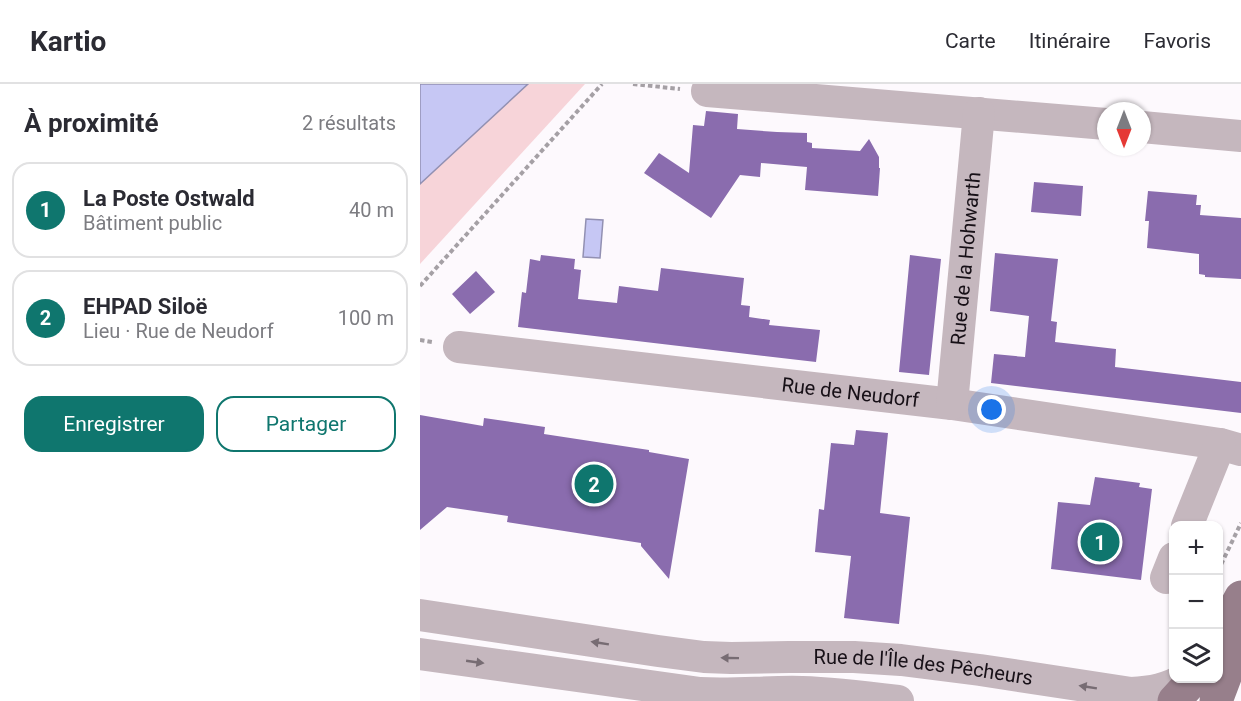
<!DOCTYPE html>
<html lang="fr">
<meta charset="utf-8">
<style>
body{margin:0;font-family:Roboto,sans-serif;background:#f2f2f3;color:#2b2b33}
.controls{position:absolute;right:18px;bottom:18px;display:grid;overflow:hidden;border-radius:12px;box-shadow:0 2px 4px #0004}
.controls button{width:54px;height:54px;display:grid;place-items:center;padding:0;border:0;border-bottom:2px solid #e1e1e2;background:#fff;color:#2b2b33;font:30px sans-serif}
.compass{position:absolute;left:677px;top:18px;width:54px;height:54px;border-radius:50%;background:#fff;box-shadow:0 2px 4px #0004;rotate:180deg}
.you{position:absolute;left:572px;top:326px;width:21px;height:21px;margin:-15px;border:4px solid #fff;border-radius:50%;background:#1a73e8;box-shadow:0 0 0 9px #1a73e833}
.badge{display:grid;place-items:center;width:39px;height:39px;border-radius:50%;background:#0f766e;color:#fff;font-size:20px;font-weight:700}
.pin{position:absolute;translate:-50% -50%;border:3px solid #fff;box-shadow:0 2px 6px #0006}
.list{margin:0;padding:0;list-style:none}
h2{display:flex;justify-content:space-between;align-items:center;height:78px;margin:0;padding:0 24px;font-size:26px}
h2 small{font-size:20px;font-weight:400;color:#7c7c81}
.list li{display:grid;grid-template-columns:39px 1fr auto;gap:18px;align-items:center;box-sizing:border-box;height:96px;margin:0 12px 12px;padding:0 12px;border:2px solid #e1e1e2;border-radius:18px}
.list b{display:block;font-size:22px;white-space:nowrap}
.list p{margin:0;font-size:20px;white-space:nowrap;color:#7c7c81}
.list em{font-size:20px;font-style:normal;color:#7c7c81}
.actions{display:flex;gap:12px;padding:18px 24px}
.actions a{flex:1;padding:14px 0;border:2px solid #0f766e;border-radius:18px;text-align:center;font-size:21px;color:#0f766e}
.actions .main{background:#0f766e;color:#fff}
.icon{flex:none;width:33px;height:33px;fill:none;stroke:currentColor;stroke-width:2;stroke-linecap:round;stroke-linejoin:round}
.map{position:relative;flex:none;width:821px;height:617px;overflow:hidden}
header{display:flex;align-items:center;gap:36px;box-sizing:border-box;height:84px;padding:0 30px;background:#fff;border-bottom:2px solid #e1e1e2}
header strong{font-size:28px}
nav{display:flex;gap:33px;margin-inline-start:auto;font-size:21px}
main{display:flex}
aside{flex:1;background:#fff}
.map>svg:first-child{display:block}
.green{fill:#f7d4d9}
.water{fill:#c6c7f4;stroke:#9290b2;stroke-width:1.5}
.building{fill:#8a6cae}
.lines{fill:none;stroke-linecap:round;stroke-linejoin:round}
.path{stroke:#a5a0a5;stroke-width:4;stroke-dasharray:4.5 3;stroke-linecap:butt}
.minor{stroke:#c5b7be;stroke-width:32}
.major{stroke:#977f8b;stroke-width:33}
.oneway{fill:#776c73}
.labels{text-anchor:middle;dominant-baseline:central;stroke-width:4.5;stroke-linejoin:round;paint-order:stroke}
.street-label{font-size:20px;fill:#171017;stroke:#fff}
</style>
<header>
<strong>Kartio</strong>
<nav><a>Carte</a><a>Itinéraire</a><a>Favoris</a></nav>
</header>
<main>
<aside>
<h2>À proximité<small>2 résultats</small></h2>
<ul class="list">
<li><span class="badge">1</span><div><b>La Poste Ostwald</b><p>Bâtiment public</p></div><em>40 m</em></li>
<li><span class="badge">2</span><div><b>EHPAD Siloë</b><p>Lieu · Rue de Neudorf</p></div><em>100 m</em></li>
</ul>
<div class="actions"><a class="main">Enregistrer</a><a>Partager</a></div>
</aside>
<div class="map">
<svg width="821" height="617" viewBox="0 0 821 617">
<rect width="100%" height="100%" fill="#fdf9fd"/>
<path class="green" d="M 108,0 L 165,0 L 0,180 L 0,100 Z"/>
<path class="water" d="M 0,0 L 108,0 L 0,100 Z
M 166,135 L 183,136 L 180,174 L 163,173 Z"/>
<path class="building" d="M 286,27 L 318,30 L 317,45 L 357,48 L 387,49 L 387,58 L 392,59 L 392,64 L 440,67 L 449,55 L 459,73 L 459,84 L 460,84 L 458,112 L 385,106 L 387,83 L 341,79 L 340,93 L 320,91 L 291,134 L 224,89 L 239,69 L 269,89 L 273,41 L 284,42 Z
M 614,98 L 663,102 L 661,132 L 611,128 Z
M 728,107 L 777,111 L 776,121 L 781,121 L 780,131 L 821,134 L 821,195 L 785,193 L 785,191 L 779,190 L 779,170 L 727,164 L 729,137 L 725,137 Z
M 575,169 L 638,175 L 631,237 L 637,238 L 635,258 L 696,265 L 695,283 L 821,298 L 821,329 L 571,299 L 574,270 L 605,273 L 609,232 L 570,227 Z
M 121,171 L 155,175 L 154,185 L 161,186 L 158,215 L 197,219 L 199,202 L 238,207 L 241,184 L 324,194 L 321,221 L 330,222 L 329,233 L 350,236 L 349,241 L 400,246 L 396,278 L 98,243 L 102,208 L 106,209 L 110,175 L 120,177 Z
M 490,171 L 521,175 L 509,291 L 479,288 Z
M 56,187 L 75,208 L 50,230 L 32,210 Z
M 0,331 L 63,342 L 64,334 L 125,343 L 124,350 L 229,366 L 229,368 L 269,375 L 249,495 L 221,462 L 221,459 L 87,438 L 88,432 L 27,423 L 0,446 Z
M 436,346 L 468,349 L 460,429 L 490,433 L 479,540 L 424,534 L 431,472 L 395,468 L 399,425 L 404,426 L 411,359 L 434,361 Z
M 675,393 L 720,399 L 719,403 L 732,405 L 721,496 L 631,485 L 638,418 L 670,421 Z"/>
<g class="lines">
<path class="path" d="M 213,0 L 260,5
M 0,202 L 182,0
M 0,256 L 12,258
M 798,487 L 821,439"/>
<g class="minor">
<path d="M 287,7 L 686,40"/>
<path d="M 722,43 L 821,52"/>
<path id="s1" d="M 39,263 L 532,320 L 800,360 L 821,366"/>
<path id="s2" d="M 532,320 L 559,29"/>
<path d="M 767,442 L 800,360"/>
<path d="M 746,494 L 754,474"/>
<path id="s3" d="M 0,531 L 238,567 L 284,573 L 311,574 L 369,573 L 434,573 L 481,576 L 560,586 L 711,609 C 731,608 748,605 766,594"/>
<path d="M 0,570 L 280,609 C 314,611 348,607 382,608 C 414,609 446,613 478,617"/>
</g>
<path class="major" d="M 798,555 L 821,513
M 754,617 L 775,594
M 796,617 L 821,551"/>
</g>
<defs><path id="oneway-solid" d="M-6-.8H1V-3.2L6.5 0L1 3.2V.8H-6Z" transform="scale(1.5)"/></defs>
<g class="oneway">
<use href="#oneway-solid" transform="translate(180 559) rotate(-171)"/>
<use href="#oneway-solid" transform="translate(310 574) rotate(-179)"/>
<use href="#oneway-solid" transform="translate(55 578) rotate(8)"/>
<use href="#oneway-solid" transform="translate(668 603) rotate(-171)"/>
</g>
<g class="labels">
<g class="street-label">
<text stroke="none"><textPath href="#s2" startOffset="146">Rue de la Hohwarth</textPath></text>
<text stroke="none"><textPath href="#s1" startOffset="394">Rue de Neudorf</textPath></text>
<text stroke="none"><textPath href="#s3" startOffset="507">Rue de l'Île des Pêcheurs</textPath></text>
</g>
</g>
</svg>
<div class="controls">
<button>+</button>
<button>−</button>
<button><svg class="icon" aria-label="layers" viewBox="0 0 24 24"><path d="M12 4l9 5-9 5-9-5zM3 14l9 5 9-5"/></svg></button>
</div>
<svg class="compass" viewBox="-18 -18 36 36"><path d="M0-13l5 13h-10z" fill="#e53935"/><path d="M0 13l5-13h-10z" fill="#7c7c81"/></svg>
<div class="you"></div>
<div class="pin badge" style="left:680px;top:458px">1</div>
<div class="pin badge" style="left:174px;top:400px">2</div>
</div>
</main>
